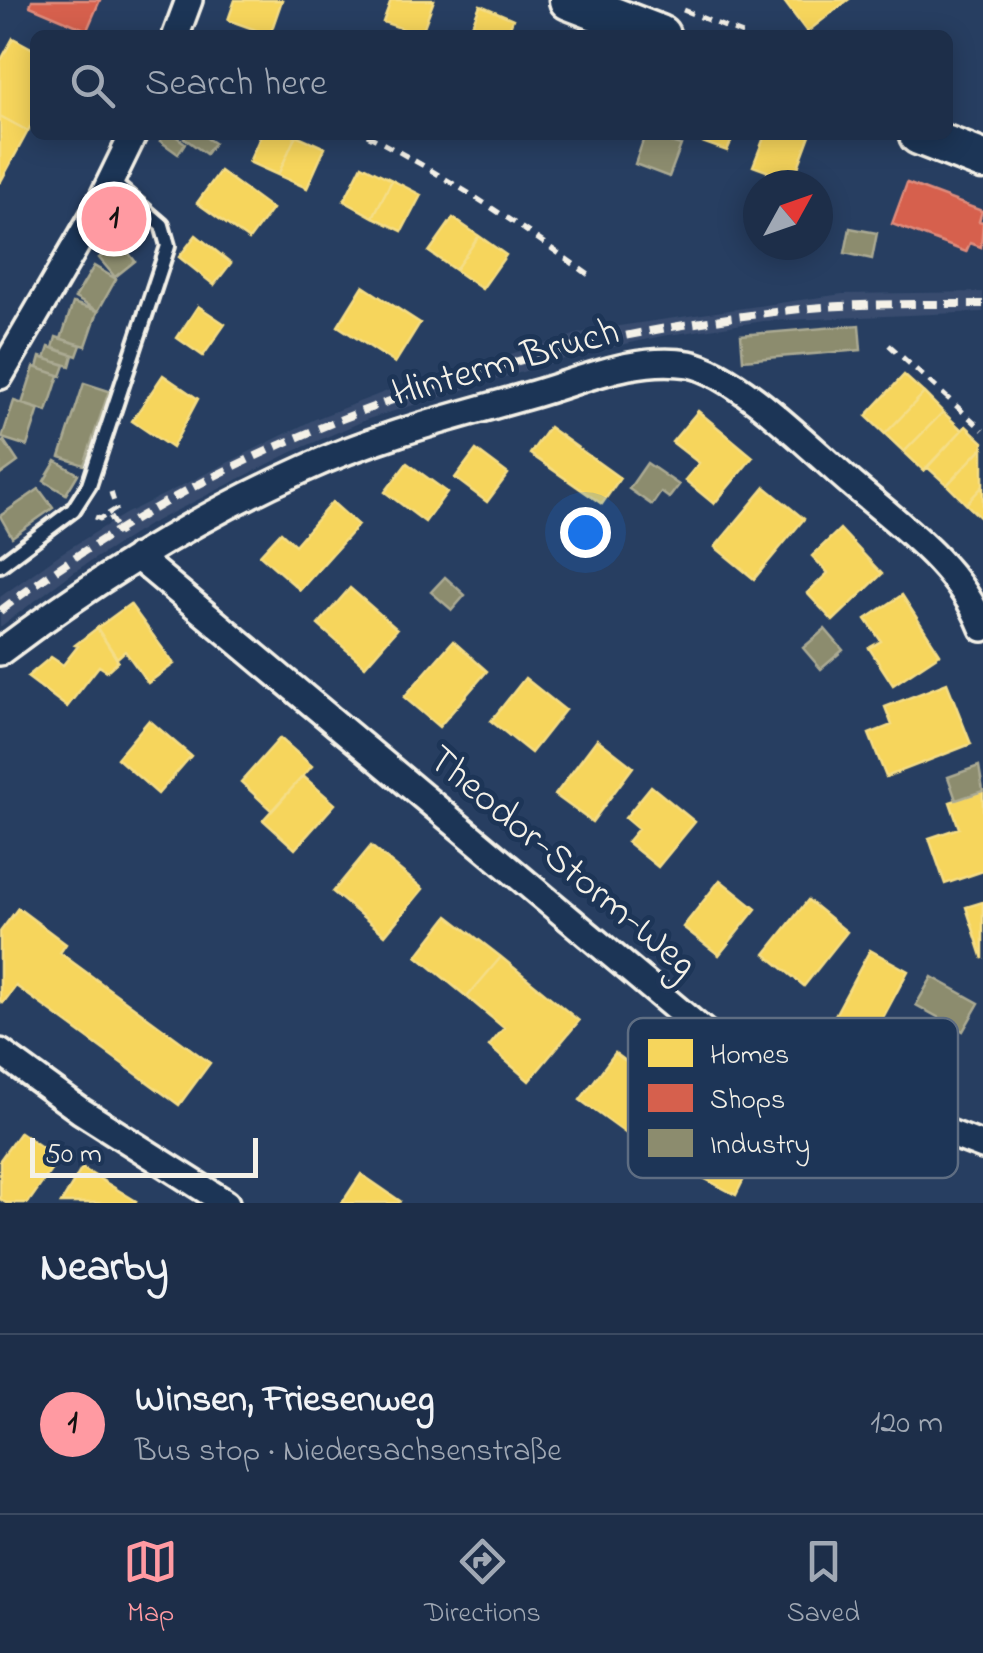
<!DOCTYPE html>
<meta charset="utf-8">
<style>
body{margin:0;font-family:"Indie Flower",sans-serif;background:#2a3a53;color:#f1f3f6}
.compass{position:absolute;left:743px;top:170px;width:90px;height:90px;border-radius:50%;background:#1d2e49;box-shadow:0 5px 25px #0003;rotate:50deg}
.scale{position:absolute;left:30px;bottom:25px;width:228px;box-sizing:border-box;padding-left:10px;border:5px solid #f4f1e8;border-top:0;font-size:28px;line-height:35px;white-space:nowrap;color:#f4f1e8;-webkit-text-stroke:8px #1d3557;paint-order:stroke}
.you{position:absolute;left:585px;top:532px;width:35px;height:35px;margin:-25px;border:8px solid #fff;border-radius:50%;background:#1a73e8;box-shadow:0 0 0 15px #1a73e833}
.badge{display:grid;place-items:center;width:65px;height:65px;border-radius:50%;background:#ff9aa2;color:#111;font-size:32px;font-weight:700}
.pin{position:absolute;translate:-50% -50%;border:5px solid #fff;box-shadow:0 2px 10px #0006}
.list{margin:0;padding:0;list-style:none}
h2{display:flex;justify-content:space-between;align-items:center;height:130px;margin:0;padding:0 40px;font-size:42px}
h2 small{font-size:32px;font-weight:400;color:#a0a8b4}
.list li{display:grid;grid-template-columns:65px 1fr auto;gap:30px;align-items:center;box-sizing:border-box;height:180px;padding:0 40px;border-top:2px solid #3b4a61}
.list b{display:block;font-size:38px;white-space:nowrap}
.list p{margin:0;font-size:32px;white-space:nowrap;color:#a0a8b4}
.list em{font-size:32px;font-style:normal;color:#a0a8b4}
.icon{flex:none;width:55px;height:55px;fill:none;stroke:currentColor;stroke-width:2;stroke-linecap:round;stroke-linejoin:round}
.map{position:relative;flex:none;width:983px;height:1203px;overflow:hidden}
.search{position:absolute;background:#1d2e49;box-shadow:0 5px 25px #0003;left:30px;right:30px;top:30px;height:110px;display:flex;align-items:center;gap:25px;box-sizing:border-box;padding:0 35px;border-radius:15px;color:#a0a8b4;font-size:38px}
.sheet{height:310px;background:#1d2e49}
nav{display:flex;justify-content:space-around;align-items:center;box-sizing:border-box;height:140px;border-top:2px solid #3b4a61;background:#1d2e49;font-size:28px;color:#a0a8b4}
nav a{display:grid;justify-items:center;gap:5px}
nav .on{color:#ff9aa2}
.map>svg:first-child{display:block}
.built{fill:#374b6e}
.homes{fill:#f6d55c;stroke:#f5dd86;stroke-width:2.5}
.shops{fill:#d6604d;stroke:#df8c7c;stroke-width:2.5}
.industry{fill:#8c8c6e;stroke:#abaa93;stroke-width:2.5}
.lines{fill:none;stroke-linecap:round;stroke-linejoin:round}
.lane-casing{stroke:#f4f1e8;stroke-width:20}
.street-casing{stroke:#f4f1e8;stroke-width:32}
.secondary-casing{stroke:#f4f1e8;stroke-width:45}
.path{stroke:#f4f1e8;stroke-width:5;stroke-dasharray:10 8;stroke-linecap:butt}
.lane{stroke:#1d3557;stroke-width:12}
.street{stroke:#1d3557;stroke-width:25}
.secondary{stroke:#1d3557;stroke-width:38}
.rail{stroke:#f4f1e8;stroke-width:8;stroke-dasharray:15 8;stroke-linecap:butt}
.labels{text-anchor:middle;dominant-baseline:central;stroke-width:10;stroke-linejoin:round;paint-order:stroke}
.street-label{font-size:40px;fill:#f4f1e8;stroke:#1d3557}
.key{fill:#1d3557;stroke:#5e6d82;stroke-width:2.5}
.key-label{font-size:28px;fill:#f4f1e8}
</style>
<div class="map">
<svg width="983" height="1203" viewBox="0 0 983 1203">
<rect width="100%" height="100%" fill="#273e61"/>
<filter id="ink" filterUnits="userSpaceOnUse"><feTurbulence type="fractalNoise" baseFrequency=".01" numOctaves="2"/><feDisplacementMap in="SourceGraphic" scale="20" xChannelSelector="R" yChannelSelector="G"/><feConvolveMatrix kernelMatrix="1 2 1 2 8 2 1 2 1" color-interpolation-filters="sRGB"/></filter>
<g filter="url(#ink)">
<path class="built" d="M 983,292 L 983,312 L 764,321 L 662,336 L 581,354 L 368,419 L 292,452 L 150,524 L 75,571 L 0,627 L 0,597 L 60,554 L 125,514 L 315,419 L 387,391 L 591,330 L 842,294 Z"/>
<path class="homes" d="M 235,0 L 282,0 L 270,35 L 228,20 Z
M 391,0 L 434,0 L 421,35 L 383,22 Z
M 783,0 L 848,0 L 807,32 Z
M 480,5 L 513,19 L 507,35 L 468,35 Z
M 13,38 L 35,50 L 35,119 L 28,131 L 0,116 L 0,62 Z
M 0,116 L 28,131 L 0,183 Z
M 261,135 L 296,135 L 278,175 L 249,162 Z
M 296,135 L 325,148 L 307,188 L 278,175 Z
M 692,135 L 734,135 L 727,151 L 691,138 Z
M 765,135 L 810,135 L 793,181 L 753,166 Z
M 362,165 L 392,180 L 373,217 L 344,201 Z
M 220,171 L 272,209 L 249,240 L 197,203 Z
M 768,172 L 801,184 L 800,185 L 763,185 Z
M 392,180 L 421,195 L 402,231 L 373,217 Z
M 453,218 L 479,236 L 455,270 L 429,252 Z
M 196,235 L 231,263 L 214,285 L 179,257 Z
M 479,236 L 506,255 L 482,289 L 455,270 Z
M 363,286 L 420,323 L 395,363 L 338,326 Z
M 198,306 L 225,324 L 203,356 L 177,338 Z
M 163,375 L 198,399 L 172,448 L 132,421 Z
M 904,375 L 924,393 L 885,434 L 866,416 Z
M 924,393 L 943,412 L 904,452 L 885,434 Z
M 698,411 L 753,457 L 714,504 L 685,480 L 699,463 L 672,442 Z
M 943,412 L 962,430 L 924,471 L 904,452 Z
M 966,426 L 983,442 L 983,447 L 947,485 L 927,467 Z
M 549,427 L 620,478 L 602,504 L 530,454 Z
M 983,447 L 983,486 L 966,504 L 947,485 Z
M 476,450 L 508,474 L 487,502 L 455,478 Z
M 407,463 L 447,492 L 425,522 L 385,492 Z
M 983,486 L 983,520 L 966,504 Z
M 765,487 L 804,519 L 754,579 L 715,547 Z
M 332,502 L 358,525 L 300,590 L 260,555 L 281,532 L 295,545 Z
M 840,529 L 882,574 L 833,621 L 807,593 L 828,573 L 812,556 Z
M 350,588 L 397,629 L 365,666 L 318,625 Z
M 902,595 L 940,654 L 893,685 L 869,648 L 881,641 L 866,619 Z
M 130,604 L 174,664 L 148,683 L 125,651 L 117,658 L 97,628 Z
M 97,628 L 118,661 L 107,671 L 99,666 L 67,707 L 27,677 L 51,657 L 63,665 L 78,646 L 75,645 Z
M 453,641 L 487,671 L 439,727 L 404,697 Z
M 525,678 L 565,710 L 531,753 L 491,721 Z
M 947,683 L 971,744 L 886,777 L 869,734 L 892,725 L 885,707 Z
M 149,720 L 191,756 L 158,794 L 117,758 Z
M 280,738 L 312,766 L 272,811 L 241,782 Z
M 597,739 L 633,767 L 592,822 L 555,795 Z
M 303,776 L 335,804 L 295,849 L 263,820 Z
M 651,786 L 695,822 L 658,867 L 627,842 L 638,829 L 625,818 Z
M 983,791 L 983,871 L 945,884 L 929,838 L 959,828 L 950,802 Z
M 371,846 L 423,889 L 385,935 L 333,892 Z
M 720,880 L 756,909 L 719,955 L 683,927 Z
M 808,900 L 847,932 L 804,986 L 765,954 Z
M 983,902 L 983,959 L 966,907 Z
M 18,908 L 66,944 L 60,953 L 210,1063 L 179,1105 L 16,986 L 3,1003 L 0,1001 L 0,932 Z
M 448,916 L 501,957 L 467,997 L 417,956 Z
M 870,950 L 908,971 L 872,1038 L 834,1017 Z
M 501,957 L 579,1021 L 529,1081 L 489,1046 L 504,1028 L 467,997 Z
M 615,1053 L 676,1098 L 642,1145 L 580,1100 Z
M 714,1118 L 762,1142 L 736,1195 L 688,1170 Z
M 20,1132 L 59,1159 L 28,1203 L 6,1203 L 0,1199 L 0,1160 Z
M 82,1168 L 136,1201 L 134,1203 L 61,1203 Z
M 361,1174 L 400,1201 L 399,1203 L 342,1203 Z"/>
<path class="shops" d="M 32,0 L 100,0 L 87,30 L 30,6 Z
M 907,183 L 982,211 L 979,221 L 983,222 L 981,247 L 970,243 L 966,252 L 892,224 Z"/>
<path class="industry" d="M 165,135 L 174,135 L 185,143 L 178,154 L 160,141 Z
M 186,135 L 202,135 L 214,143 L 206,154 L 184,138 Z
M 645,135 L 681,145 L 669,177 L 635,164 Z
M 850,228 L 877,233 L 872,259 L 845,253 Z
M 119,241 L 135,261 L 115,277 L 99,258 Z
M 94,266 L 116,279 L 98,311 L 75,298 Z
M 73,303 L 98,311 L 86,346 L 61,339 Z
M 859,325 L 861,350 L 743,360 L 741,335 Z
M 56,337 L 81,345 L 77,356 L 53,348 Z
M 49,347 L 73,355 L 70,366 L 45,359 Z
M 40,357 L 65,365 L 61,376 L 37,368 Z
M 34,367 L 59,375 L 47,412 L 22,404 Z
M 84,383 L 109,391 L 84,465 L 60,457 Z
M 14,401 L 39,409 L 27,446 L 2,438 Z
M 4,441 L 18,462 L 0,475 L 0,443 Z
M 56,461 L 78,474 L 66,494 L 44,481 Z
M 647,463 L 679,485 L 669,498 L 661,492 L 652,505 L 629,489 Z
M 39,489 L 53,508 L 12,537 L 0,516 Z
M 445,577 L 465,595 L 452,610 L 431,592 Z
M 825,629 L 843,650 L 821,669 L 803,648 Z
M 979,766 L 983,791 L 956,800 L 948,777 Z
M 932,977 L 979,1003 L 963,1031 L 916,1005 Z"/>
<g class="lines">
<g class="lane-casing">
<path id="lane" d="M 0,565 L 73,510 L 89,485 L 168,246 L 162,225 L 112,182"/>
</g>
<g class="street-casing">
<path id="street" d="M 176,35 L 189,0
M 0,376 L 97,209 L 133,135
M 137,557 L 721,1046 L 983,1146
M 0,652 C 94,581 196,517 304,469 C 378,435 457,416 534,394 C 583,380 637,355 689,364 C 737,373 813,451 852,484 C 902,527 958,565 983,628
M 0,1052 L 81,1111 L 226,1203"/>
</g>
<g class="secondary-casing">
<path id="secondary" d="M 569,0 L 660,35
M 919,135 L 983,160"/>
</g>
<path class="path" d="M 683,10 L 745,35
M 367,135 C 447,176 520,225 593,278
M 889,345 L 983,430
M 108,514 L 116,509 L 111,492
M 95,517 L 100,519 L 108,514 L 121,535"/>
<use href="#lane" class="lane"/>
<use href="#street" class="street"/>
<use href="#secondary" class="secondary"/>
<path class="rail" d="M 0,611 C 229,434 515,339 801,309 C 861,303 922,304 983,304"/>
</g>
</g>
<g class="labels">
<g class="street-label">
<text transform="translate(506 364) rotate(-16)">Hinterm Bruch</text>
<text transform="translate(561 863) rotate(40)">Theodor-Storm-Weg</text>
</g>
</g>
<rect x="628" y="1018" width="330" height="160" rx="15" class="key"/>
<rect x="648" y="1039" width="45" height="28" fill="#f6d55c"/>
<rect x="648" y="1084" width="45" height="28" fill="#d6604d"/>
<rect x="648" y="1129" width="45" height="28" fill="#8c8c6e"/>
<g class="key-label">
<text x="710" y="1063">Homes</text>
<text x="710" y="1108">Shops</text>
<text x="710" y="1153">Industry</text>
</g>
</svg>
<svg class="compass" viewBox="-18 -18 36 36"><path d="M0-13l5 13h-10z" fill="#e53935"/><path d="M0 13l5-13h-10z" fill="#a0a8b4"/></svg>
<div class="scale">50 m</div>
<div class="you"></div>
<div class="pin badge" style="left:114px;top:219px">1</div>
<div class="search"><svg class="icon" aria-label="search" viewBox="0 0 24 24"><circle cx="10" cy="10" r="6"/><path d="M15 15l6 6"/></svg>Search here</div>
</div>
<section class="sheet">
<h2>Nearby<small></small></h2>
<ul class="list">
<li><span class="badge">1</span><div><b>Winsen, Friesenweg</b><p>Bus stop · Niedersachsenstraße</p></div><em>120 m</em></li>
</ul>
</section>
<nav>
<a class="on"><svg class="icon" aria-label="map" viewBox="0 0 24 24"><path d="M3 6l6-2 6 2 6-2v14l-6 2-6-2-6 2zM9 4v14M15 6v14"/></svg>Map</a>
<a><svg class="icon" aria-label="directions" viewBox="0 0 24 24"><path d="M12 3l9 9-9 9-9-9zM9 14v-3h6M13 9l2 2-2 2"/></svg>Directions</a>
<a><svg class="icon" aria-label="saved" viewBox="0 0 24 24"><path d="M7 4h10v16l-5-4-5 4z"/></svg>Saved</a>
</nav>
